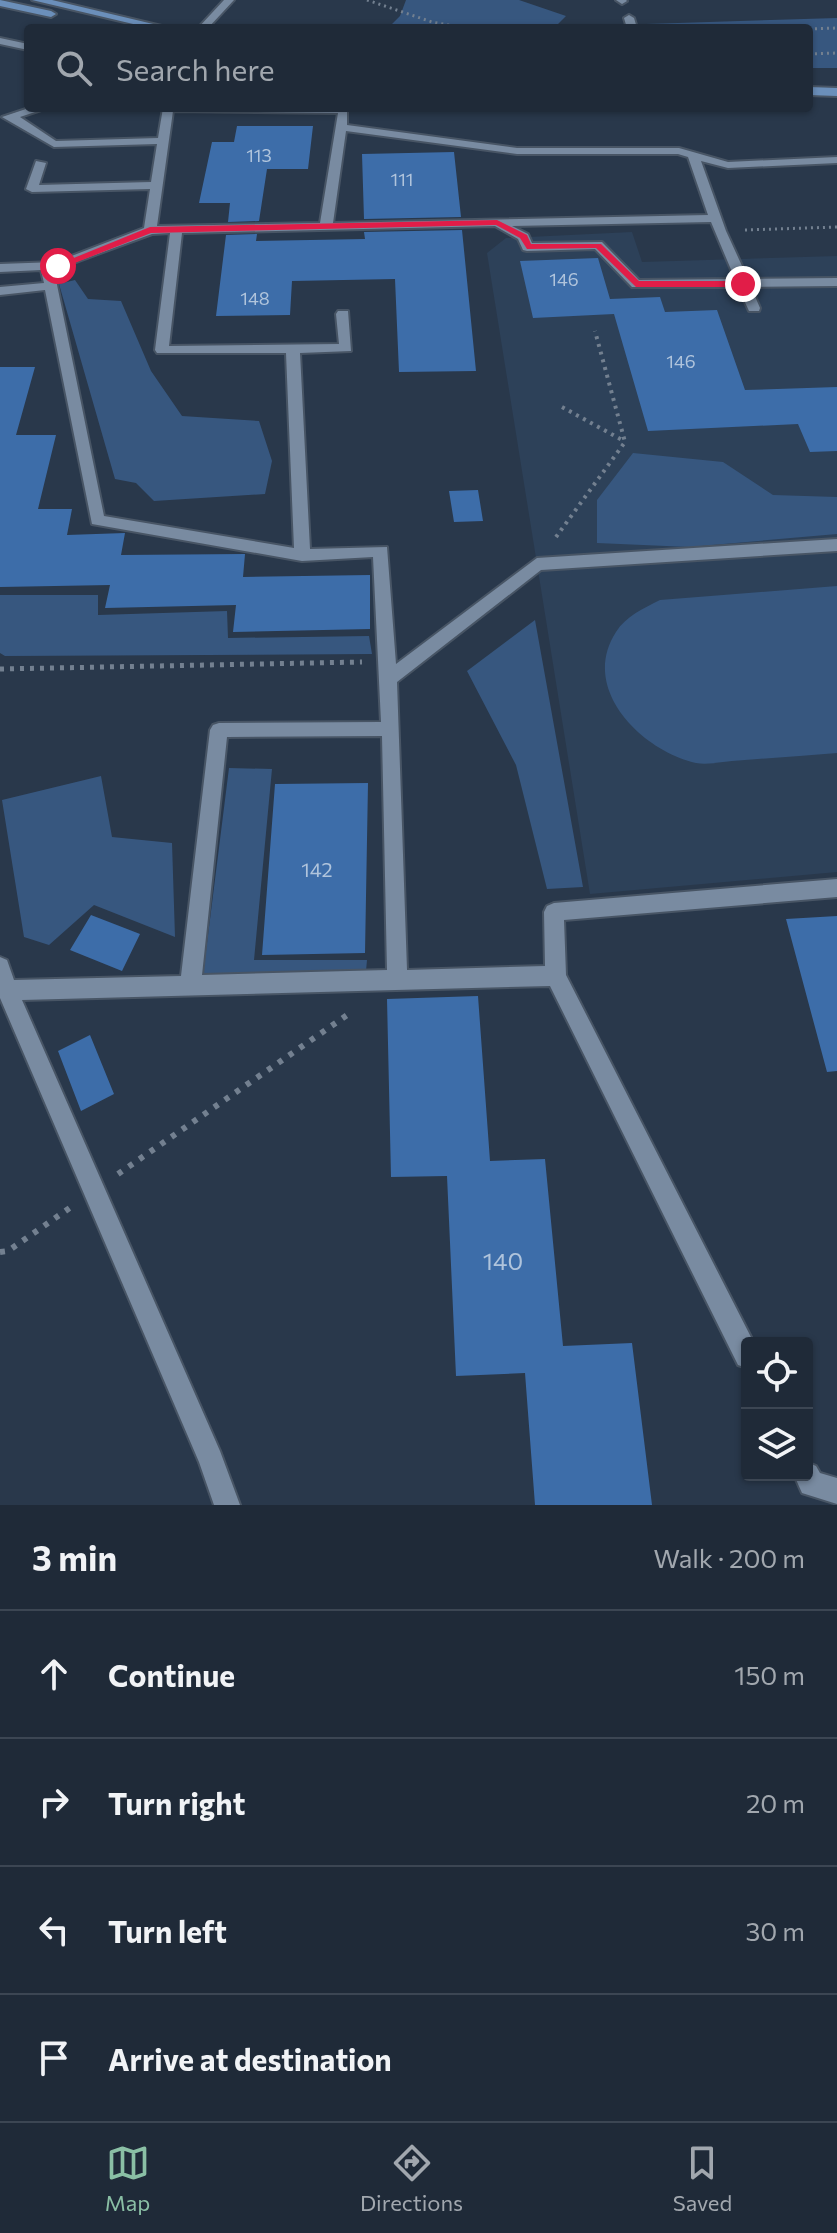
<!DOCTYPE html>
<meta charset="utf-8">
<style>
body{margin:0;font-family:Commissioner,sans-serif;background:#273240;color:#f1f3f6}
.controls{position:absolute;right:24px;bottom:24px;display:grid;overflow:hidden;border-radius:8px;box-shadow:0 2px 6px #0004}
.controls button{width:72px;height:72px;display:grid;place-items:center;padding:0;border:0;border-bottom:2px solid #3c4653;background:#1f2a38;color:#f1f3f6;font:40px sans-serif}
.stop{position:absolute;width:24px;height:24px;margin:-18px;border:6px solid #e11d48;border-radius:50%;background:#fff}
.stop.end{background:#e11d48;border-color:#fff;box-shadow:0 2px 8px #0008}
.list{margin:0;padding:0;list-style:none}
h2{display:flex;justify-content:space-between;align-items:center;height:104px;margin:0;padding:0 32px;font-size:34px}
h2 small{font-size:26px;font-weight:400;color:#a1a7ae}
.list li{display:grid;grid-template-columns:52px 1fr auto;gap:24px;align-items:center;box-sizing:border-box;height:128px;padding:0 32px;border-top:2px solid #3c4653}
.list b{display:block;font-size:30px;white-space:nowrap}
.list em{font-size:26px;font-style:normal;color:#a1a7ae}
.icon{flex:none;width:44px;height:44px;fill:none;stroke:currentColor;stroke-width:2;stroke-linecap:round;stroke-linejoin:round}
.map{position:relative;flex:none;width:837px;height:1505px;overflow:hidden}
.search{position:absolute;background:#1f2a38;box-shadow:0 2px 6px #0004;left:24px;right:24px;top:24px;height:88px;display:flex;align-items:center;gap:20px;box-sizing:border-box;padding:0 28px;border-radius:8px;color:#a1a7ae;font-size:30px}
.sheet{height:616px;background:#1f2a38}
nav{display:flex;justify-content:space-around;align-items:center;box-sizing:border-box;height:112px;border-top:2px solid #3c4653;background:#1f2a38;font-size:22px;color:#a1a7ae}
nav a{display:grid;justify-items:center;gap:4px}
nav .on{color:#8abfa5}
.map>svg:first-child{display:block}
.built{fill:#2d4159}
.green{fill:#37577f}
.building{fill:#3d6da9}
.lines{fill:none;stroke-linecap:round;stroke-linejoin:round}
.lane-casing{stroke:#485565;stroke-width:4}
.secondary-casing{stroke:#485565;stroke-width:4}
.path-far3{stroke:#738090;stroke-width:3;stroke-dasharray:2 4;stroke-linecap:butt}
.path-far2{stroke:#738090;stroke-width:4;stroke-dasharray:3 5;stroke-linecap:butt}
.path-far1{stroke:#738090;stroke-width:5;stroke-dasharray:4 6;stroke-linecap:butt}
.path{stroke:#738090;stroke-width:6;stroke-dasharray:5 8;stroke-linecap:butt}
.lane{fill:#798ba1;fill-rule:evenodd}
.secondary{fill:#6b8fba;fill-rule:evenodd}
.route{fill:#e11d48}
.labels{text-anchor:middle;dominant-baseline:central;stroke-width:8;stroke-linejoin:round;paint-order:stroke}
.far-number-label{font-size:18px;fill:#b0c4dc}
.number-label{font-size:20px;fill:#b0c4dc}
.near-number-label{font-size:24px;fill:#b0c4dc}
</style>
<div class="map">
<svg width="837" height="1505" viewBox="0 0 837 1505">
<rect width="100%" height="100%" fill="#29384b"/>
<path class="built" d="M 632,232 L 642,262 L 837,256 L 837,872 L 590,894 L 487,253 L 506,238 Z"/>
<path class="green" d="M 406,0 L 519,0 L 566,16 L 554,28 L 388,28 L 400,16 Z
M 837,18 L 837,68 L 809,68 L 809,28 L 647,28 L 646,24 Z
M 75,280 L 88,299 L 121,301 L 151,371 L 182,416 L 259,421 L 272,461 L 265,494 L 154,501 L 136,483 L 115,479 L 59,284 Z
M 633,453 L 723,462 L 773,495 L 837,497 L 837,534 L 689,547 L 597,543 L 597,500 Z
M 837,586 L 837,753 C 802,756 767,758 732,761 C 721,762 707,765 696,763 C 642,751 579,689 616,632 C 626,616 644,608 660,600 Z
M 0,595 L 98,595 L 98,615 L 227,611 L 228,638 L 369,636 L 372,654 L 5,656 L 0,653 Z
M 535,620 L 583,887 L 547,889 L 516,765 L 467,671 Z
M 229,768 L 272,769 L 254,960 L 367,960 L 366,971 L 203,975 Z
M 101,776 L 112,837 L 172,843 L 175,937 L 94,905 L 49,945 L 24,937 L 2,800 Z"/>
<path class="building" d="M 237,126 L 313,126 L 308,169 L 267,169 L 259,221 L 228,222 L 230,203 L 199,203 L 212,142 L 234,142 Z
M 454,152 L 461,217 L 364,219 L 362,154 Z
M 462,230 L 476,371 L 399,372 L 395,279 L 292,281 L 290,315 L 216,316 L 226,235 L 257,234 L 256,241 L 365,239 L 364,232 Z
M 598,258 L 610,299 L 660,297 L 665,312 L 717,310 L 745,390 L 837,387 L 837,451 L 810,452 L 798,424 L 648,431 L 614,314 L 533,318 L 520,261 Z
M 0,367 L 35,367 L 16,435 L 56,435 L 38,509 L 72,509 L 67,535 L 125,533 L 121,555 L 245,554 L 243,577 L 370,575 L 370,629 L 233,632 L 236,605 L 105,608 L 110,585 L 0,587 Z
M 478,490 L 483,521 L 454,522 L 449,491 Z
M 368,783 L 365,953 L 262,955 L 275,784 Z
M 91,915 L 140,934 L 122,971 L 70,950 Z
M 837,916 L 837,1071 L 827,1072 L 786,919 Z
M 478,996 L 490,1161 L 545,1159 L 563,1346 L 632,1343 L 652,1505 L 535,1505 L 525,1373 L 456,1376 L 447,1176 L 391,1177 L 387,999 Z
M 90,1035 L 114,1094 L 81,1111 L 58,1051 Z"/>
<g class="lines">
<g class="lane-casing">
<path id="lane" d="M 224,0 L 234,0 L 208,28 L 198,28 Z
M 616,0 L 626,0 L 627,1 L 622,4 Z
M 629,15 L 634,18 L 637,28 L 627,28 L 624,18 Z
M 0,38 L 28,44 L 28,50 L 0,44 Z
M 29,108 L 47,108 L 20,117 L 56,141 L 158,138 L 163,108 L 347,108 L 347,125 L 517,148 L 679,148 L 728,162 L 837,157 L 837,163 L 728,168 L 701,161 L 726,231 L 748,279 L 837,278 L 837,286 L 751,287 L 760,308 L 759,311 L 749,311 L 738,287 L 632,287 L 595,249 L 527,251 L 523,250 L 518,239 L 495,226 L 182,233 L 169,346 L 339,344 L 336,314 L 338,311 L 348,311 L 351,351 L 300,353 L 310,549 L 387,547 L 396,664 L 537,558 L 837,539 L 837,551 L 541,570 L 397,682 L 407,970 L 545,966 L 544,912 L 547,906 L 554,903 L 837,879 L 837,897 L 564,920 L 566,975 L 754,1343 L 747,1343 L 747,1368 L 738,1365 L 550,986 L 22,1000 L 220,1451 L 240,1505 L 214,1505 L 199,1462 L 0,998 L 0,957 L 7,960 L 14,980 L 181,976 L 210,730 L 213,725 L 219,723 L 381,722 L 373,557 L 302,561 L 92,524 L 45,290 L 0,295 L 0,287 L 44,283 L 41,270 L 0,272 L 0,264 L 56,262 L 144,228 L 150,189 L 32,192 L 26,189 L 36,161 L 46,163 L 39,185 L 151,182 L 157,144 L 54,147 L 2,117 ZM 173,111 L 338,113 L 320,223 L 157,226 ZM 346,131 L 517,154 L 678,154 L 688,157 L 708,215 L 333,223 ZM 711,222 L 735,279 L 639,280 L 602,242 L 532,243 L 528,234 L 512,226 ZM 170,233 L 155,350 L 157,353 L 286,353 L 294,548 L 104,516 L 54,270 L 152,234 ZM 382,736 L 387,970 L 202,975 L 227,737 Z
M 807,1462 L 816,1466 L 820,1473 L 837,1478 L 837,1504 L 802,1493 L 794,1475 L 807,1475 Z"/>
</g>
<g class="secondary-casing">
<path id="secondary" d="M 0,0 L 51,11 L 56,14 L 51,17 L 0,6 Z
M 32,0 L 52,0 L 170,28 L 150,28 Z
M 809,87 L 837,88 L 837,96 L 809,95 Z"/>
</g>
<path class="path-far3" d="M 367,0 L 432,22 L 464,28
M 809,29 L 837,28
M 809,54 L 837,53
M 745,230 L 837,227"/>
<path class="path-far2" d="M 562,407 L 624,441
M 556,537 L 625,442 L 595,331"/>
<path class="path-far1" d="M 0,669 L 362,662"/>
<path class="path" d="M 118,1174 L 353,1011
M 0,1252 L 8,1251 L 71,1207"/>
<use href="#lane" class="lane"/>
<use href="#secondary" class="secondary"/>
</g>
<path class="route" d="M 497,220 L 527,235 L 531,244 L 601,244 L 639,281 L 743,281 L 748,284 L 743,287 L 636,287 L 596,248 L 527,249 L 520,238 L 496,225 L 151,233 L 62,268 L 54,266 L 150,227 Z"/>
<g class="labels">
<g class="far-number-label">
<text x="259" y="155">113</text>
<text x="402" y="179">111</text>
<text x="564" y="279">146</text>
<text x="255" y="298">148</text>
<text x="681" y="361">146</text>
</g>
<g class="number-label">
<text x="317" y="869">142</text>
</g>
<g class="near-number-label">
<text x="503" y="1260">140</text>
</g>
</g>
</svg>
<div class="controls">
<button><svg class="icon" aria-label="locate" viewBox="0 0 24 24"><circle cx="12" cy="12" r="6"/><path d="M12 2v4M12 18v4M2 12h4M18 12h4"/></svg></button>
<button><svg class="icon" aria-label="layers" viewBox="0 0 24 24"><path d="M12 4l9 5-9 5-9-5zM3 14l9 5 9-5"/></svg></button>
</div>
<div class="stop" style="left:58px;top:266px"></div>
<div class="stop end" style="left:743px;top:284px"></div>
<div class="search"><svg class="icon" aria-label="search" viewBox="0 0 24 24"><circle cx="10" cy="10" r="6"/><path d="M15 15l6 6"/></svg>Search here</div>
</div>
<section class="sheet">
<h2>3 min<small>Walk · 200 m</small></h2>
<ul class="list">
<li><svg class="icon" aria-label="ahead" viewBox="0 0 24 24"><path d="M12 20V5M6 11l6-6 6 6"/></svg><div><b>Continue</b></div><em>150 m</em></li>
<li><svg class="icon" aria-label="right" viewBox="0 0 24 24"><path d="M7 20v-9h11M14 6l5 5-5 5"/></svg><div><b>Turn right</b></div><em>20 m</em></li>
<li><svg class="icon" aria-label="left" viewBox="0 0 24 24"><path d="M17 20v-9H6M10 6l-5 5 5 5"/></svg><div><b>Turn left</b></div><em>30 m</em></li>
<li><svg class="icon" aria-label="arrive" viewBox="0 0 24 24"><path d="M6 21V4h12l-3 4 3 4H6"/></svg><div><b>Arrive at destination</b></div></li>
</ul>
</section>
<nav>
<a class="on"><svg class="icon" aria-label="map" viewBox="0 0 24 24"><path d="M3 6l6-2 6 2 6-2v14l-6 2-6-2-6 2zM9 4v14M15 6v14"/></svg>Map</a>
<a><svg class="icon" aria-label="directions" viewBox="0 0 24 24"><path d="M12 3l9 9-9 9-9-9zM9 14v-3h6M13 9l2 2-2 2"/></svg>Directions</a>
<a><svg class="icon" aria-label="saved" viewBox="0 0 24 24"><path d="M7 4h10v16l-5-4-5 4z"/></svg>Saved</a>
</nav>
